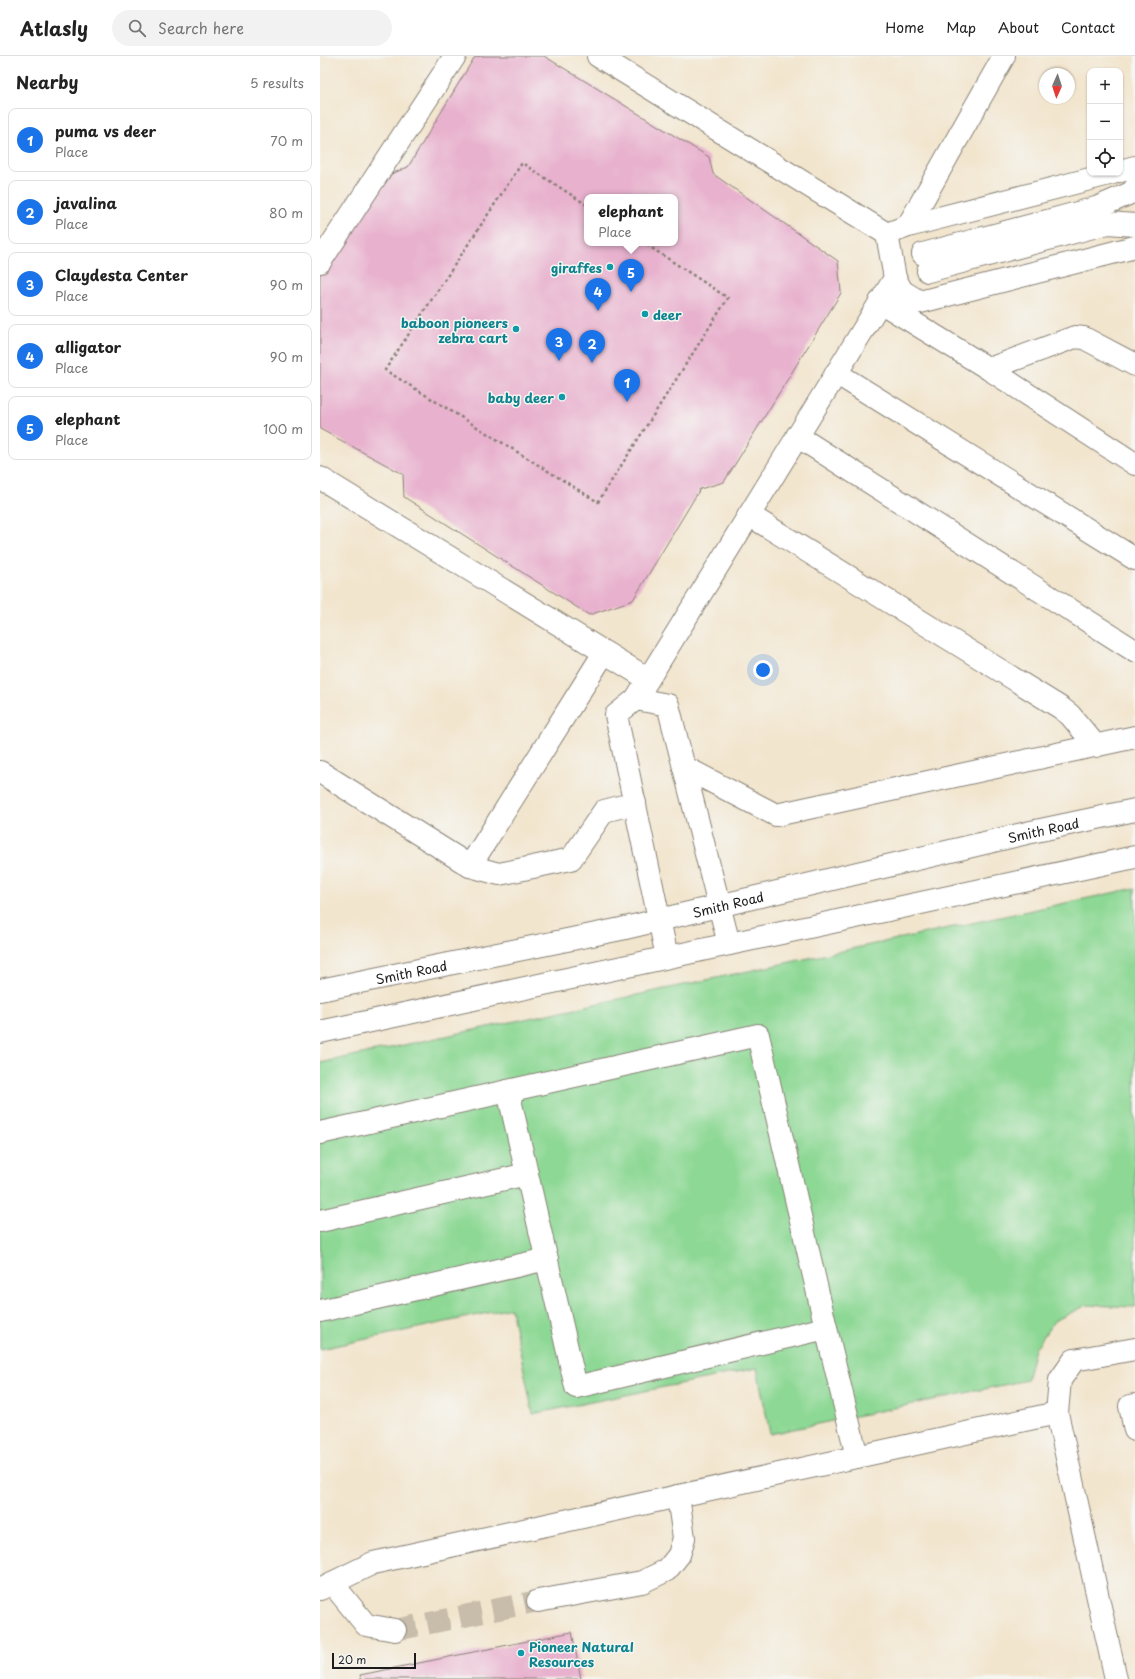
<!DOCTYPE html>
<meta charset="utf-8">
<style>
body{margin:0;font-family:"Playpen Sans",sans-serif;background:#f2f2f2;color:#222}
.controls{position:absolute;right:12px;top:12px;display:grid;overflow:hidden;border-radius:8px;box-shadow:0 1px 3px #0004}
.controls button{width:36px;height:36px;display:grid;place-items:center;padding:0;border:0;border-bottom:1px solid #e0e0e0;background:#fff;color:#222;font:20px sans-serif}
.compass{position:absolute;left:719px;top:12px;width:36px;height:36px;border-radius:50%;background:#fff;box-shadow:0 1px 3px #0004;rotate:183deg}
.scale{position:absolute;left:12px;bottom:10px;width:84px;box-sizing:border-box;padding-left:4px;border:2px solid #1c1c1c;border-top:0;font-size:11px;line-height:14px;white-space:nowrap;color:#1c1c1c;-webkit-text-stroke:3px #f6f6f2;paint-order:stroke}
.you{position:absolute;left:443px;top:614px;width:14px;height:14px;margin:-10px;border:3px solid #fff;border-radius:50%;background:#1a73e8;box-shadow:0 0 0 6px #1a73e833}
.badge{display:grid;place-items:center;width:26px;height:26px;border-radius:50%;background:#1a73e8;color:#fff;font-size:13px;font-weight:700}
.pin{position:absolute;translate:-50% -33px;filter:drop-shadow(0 1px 2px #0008)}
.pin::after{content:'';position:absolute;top:21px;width:14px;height:12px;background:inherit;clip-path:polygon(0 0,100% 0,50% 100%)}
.popup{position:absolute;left:264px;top:138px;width:94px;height:52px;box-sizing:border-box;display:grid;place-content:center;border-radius:8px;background:#fff;filter:drop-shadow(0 1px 3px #0005);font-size:13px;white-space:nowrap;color:#767676}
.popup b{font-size:15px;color:#222}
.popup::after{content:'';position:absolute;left:50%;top:100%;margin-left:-8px;border:8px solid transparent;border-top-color:#fff}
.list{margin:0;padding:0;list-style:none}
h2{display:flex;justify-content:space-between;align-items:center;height:52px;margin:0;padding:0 16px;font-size:17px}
h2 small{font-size:13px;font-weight:400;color:#767676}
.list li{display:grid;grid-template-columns:26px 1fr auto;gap:12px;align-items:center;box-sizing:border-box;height:64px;margin:0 8px 8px;padding:0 8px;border:1px solid #e0e0e0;border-radius:8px}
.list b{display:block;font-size:15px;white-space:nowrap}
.list p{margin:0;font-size:13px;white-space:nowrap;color:#767676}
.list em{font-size:13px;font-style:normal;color:#767676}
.icon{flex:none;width:22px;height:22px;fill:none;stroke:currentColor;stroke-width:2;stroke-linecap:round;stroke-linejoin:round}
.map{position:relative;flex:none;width:815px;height:1623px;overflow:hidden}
header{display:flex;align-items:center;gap:24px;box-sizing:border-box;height:56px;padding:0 20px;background:#fff;border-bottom:1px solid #e0e0e0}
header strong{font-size:19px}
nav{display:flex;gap:22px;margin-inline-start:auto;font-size:14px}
.search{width:280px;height:36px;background:#f2f2f2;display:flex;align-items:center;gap:10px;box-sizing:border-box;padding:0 14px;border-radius:22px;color:#767676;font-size:15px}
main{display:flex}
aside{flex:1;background:#fff}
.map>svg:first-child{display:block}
.green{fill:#8dd894;stroke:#547a58}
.building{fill:#e8b1ce;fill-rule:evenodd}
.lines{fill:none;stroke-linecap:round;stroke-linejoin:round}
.minor-tunnel{stroke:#c7bdaa;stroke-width:22;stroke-dasharray:22 11;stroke-linecap:butt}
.minor-casing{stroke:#878075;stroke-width:24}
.path{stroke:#878075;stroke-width:2.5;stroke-dasharray:3 3;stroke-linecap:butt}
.minor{stroke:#fff;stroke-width:22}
.culture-dot{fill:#0f9aa8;stroke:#f6f6f2;stroke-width:1.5}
.labels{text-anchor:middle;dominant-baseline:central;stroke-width:3;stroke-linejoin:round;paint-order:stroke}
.culture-label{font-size:13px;font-weight:bold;fill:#0d838f;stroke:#f6f6f2;text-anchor:end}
.street-label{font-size:13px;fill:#1c1c1c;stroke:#f6f6f2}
</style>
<header>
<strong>Atlasly</strong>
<div class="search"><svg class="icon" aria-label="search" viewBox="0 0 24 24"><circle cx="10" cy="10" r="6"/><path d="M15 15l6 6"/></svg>Search here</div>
<nav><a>Home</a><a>Map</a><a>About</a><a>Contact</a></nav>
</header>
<main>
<aside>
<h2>Nearby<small>5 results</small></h2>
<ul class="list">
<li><span class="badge">1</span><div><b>puma vs deer</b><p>Place</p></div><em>70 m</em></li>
<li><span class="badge">2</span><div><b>javalina</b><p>Place</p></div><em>80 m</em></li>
<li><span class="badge">3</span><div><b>Claydesta Center</b><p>Place</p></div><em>90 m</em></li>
<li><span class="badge">4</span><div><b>alligator</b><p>Place</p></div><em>90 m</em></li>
<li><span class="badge">5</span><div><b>elephant</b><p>Place</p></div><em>100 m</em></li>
</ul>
</aside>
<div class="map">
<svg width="815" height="1623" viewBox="0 0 815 1623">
<rect width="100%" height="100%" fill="#f6f6f2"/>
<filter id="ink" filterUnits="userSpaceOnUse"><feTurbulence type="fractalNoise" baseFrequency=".025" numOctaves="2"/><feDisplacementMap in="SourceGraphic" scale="8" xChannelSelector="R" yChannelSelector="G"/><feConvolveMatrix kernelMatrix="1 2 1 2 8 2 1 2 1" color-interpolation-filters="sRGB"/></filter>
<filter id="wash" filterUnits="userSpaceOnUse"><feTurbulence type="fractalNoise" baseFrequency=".012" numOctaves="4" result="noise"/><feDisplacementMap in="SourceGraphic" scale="16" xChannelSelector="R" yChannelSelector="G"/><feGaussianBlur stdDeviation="0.9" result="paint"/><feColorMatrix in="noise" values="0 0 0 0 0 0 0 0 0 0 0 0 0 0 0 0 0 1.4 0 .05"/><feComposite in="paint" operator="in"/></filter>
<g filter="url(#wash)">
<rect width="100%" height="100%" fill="#f2e5ce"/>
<path class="green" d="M 815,832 L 815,1251 L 767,1249 L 734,1265 L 715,1293 L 707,1324 L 450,1378 L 437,1312 L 213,1358 L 191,1252 L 0,1293 L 0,1007 Z"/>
<g id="blocks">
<path class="building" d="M 160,0 L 224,0 L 389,101 L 393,118 L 518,205 L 521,237 L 404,426 L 380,433 L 313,544 L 269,559 L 84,441 L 83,418 L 0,373 L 0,219 L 62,122 L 88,111 L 154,2 ZM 267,141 L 355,141 L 355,187 L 267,187 Z
M 252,1576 L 261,1623 L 41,1623 L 40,1619 Z"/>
</g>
</g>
<g filter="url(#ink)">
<use href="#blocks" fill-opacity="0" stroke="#878075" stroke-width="1"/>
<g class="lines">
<path class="minor-tunnel" d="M 75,1574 L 218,1545"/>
<g class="minor-casing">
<g id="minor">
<path d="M 278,0 L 567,178 L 575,222 L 582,235 L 600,246 L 815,191"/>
<path d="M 800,115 L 815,111"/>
<path d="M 588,170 L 684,0"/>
<path d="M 567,178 L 588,170 L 793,117"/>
<path d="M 603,198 L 776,152 L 813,136 L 815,132"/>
<path d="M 0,206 L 135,0"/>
<path d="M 608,215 L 788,167 L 815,169"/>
<path d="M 560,246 L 669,313 L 815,408"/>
<path d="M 669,313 L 755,281 L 764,282 L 815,309"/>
<path d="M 516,317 L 815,503"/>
<path d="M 477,380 L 815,595"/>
<path d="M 0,422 L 328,623"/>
<path d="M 429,459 L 741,652 L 750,659 L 776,690"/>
<path d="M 316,643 L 575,222"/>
<path d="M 364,711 L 456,759 L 815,681"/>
<path d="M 0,716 L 150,810 L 284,597"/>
<path d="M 150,810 L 179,818 L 251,803 L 284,755 L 315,747"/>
<path d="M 347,901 L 296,659 L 316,643 L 348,649 L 409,888"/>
<path id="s1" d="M 0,934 L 301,873 L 711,776 L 815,754"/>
<path d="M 0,976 L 815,801"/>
<path d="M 188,1035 L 207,1118"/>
<path d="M 0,1077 L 438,979 L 506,1272 L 256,1331 L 207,1118 L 0,1165"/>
<path d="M 0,1255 L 227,1203"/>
<path d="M 506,1272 L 537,1401"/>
<path d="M 815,1349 L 810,1350 L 815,1374"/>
<path d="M 12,1527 L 46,1569 L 75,1574"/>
<path d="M 0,1533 L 53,1507 L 737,1357"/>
<path d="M 218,1545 L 322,1526 L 347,1514 L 359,1499 L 364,1482 L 358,1440"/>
<path d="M 796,1623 L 737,1357 L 740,1324 L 754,1304 L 815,1293"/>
</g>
</g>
<path class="path" d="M 267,149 L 202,107 L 65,314 L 278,446 L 408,242 L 324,187"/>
<use href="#minor" class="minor"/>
</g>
</g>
<g class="culture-dot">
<circle cx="290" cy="211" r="4"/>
<circle cx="325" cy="258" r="4"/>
<circle cx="196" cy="273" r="4"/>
<circle cx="242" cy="341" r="4"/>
<circle cx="201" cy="1597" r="4"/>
</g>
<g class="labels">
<g class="culture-label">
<text x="282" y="211">giraffes</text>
<text x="333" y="258" text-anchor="start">deer</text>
<text x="188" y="266">baboon pioneers<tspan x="188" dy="15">zebra cart</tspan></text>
<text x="234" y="341">baby deer</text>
<text x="209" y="1590" text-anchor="start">Pioneer Natural<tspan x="209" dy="15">Resources</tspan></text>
</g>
<g class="street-label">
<text stroke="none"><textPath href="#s1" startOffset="741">Smith Road</textPath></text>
<text stroke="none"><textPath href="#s1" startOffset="417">Smith Road</textPath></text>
<text stroke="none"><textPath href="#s1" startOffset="93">Smith Road</textPath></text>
</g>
</g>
</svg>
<div class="controls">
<button>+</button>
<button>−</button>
<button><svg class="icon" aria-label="locate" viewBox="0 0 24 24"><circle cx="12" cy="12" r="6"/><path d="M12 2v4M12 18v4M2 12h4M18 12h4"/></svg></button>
</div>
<svg class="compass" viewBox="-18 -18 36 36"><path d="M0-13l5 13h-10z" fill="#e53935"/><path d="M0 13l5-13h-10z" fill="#767676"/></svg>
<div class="scale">20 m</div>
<div class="you"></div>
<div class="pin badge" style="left:307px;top:346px">1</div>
<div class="pin badge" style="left:272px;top:307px">2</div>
<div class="pin badge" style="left:239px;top:305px">3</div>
<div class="pin badge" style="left:278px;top:255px">4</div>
<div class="pin badge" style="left:311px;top:236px">5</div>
<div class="popup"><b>elephant</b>Place</div>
</div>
</main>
